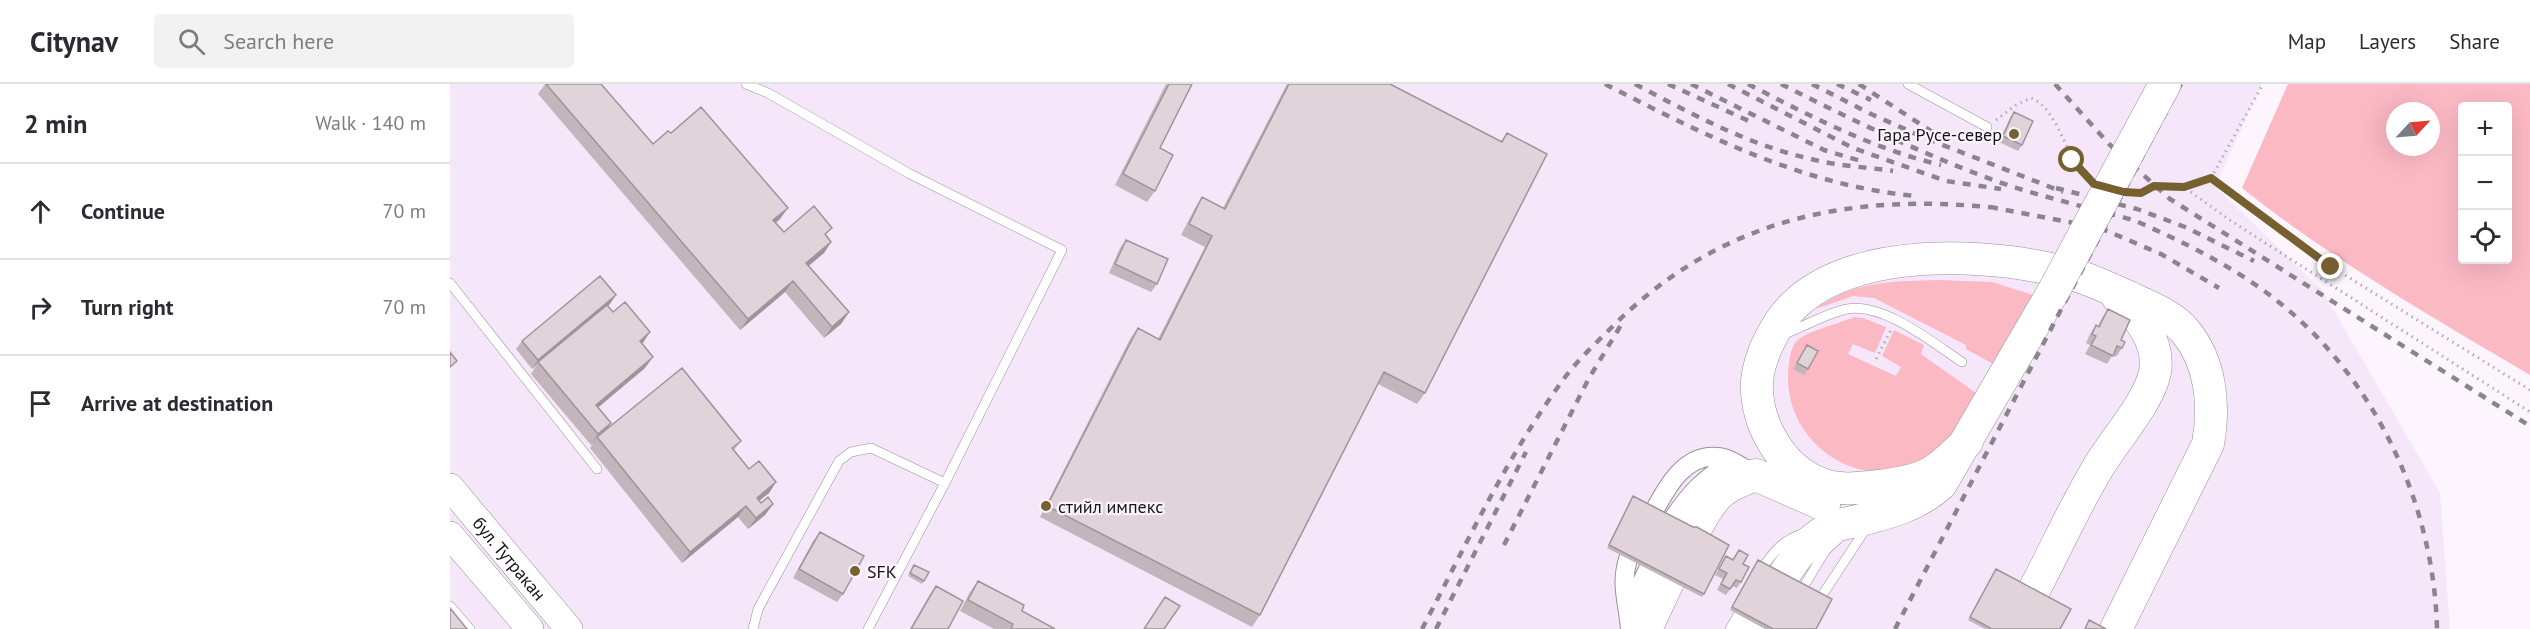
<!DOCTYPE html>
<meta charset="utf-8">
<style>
body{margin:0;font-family:"PT Sans",sans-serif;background:#f2f2f3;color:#2b2b33}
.controls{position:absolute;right:18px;top:18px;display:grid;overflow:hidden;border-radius:6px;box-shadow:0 6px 24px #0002}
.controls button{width:54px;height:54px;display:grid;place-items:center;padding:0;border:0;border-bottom:2px solid #e1e1e2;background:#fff;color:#2b2b33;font:30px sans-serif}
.compass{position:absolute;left:1936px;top:18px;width:54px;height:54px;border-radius:50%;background:#fff;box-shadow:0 6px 24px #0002;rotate:64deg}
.stop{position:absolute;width:18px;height:18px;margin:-14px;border:4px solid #776030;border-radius:50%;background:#fff}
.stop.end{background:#776030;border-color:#fff;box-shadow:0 2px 6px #0008}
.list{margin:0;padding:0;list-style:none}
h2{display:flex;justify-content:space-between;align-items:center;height:78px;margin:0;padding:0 24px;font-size:26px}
h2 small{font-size:20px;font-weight:400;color:#7c7c81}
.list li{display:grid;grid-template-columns:39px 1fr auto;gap:18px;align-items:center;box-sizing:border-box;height:96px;padding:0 24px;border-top:2px solid #e1e1e2}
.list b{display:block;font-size:22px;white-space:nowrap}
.list em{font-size:20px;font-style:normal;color:#7c7c81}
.icon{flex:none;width:33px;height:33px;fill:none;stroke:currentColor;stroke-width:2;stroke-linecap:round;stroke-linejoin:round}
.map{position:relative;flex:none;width:2080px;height:545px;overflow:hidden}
header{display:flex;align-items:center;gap:36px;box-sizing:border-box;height:84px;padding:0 30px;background:#fff;border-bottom:2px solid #e1e1e2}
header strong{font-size:28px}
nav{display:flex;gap:33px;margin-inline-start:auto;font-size:21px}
.search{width:420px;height:54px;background:#f2f2f3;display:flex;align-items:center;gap:15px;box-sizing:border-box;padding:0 21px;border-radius:6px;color:#7c7c81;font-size:22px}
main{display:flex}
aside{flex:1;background:#fff}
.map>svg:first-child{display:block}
.built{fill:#f5e7f9}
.green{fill:#fbb9c4;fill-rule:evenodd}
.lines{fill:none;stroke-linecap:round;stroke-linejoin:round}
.lane-casing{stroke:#98909a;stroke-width:10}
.street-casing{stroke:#98909a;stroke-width:20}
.primary-casing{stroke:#98909a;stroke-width:28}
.highway-casing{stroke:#98909a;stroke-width:33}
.path{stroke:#b1acb3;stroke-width:3;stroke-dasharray:1.5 4.5;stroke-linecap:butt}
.lane{stroke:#fff;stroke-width:9}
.street{stroke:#fff;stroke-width:18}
.primary{stroke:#fff;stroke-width:27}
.highway{stroke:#fff;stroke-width:32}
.rail{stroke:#8a858c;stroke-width:4.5;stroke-dasharray:8 8;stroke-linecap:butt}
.highway-bridge-casing{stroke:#98909a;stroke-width:33;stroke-linecap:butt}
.highway-bridge{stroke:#fff;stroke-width:32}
.wall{fill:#c2b5bb}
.shaded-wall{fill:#9e9499}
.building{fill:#e1d3da;stroke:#9e9499;stroke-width:1.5}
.route{stroke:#776030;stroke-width:8}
.poi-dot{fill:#776030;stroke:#fcf5fe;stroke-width:2}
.labels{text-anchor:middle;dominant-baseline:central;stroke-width:4.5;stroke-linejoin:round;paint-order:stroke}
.poi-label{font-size:18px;fill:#171418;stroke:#fcf5fe;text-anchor:start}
.street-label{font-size:18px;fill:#171418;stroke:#fcf5fe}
</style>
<header>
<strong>Citynav</strong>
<div class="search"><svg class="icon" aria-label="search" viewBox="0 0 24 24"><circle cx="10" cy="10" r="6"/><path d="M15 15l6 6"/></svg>Search here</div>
<nav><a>Map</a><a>Layers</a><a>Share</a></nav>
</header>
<main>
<aside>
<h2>2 min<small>Walk · 140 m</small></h2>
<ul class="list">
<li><svg class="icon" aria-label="ahead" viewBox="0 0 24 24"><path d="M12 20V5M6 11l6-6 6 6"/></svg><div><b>Continue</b></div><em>70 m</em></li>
<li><svg class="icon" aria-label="right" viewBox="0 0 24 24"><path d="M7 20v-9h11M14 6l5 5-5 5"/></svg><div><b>Turn right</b></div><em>70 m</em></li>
<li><svg class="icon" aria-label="arrive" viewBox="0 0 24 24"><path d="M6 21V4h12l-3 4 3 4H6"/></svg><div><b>Arrive at destination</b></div></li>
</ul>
</aside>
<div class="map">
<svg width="2080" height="545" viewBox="0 0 2080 545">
<rect width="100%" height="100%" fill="#fcf5fe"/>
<path class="built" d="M 0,0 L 1812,0 L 1765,102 L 1872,206 L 1990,409 L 2000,545 L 0,545 Z"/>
<path class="green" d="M 1838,0 L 2080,0 L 2080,291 C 1982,233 1881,175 1792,104 ZM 2012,22 L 2058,22 L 2058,176 L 2012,176 ZM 1945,27 L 1981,27 L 1981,63 L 1945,63 Z
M 1488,196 L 1542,198 L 1590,213 L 1543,280 L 1516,265 L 1516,261 L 1424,214 L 1403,212 L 1366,225 C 1403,197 1443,197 1488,196 Z
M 1404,233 L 1413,234 L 1436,243 L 1425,269 L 1403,260 L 1398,270 L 1446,292 L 1451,283 L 1432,272 L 1444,246 L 1474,261 L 1471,270 L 1526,309 C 1519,323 1514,341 1504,354 C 1500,359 1492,364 1487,368 C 1420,421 1327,361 1339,279 C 1340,271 1342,260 1349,255 C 1359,247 1391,239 1404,233 Z"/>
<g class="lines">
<g class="lane-casing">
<path id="lane" d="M 296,0 L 318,9 L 460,90 L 612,166 L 495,399 L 418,545
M 1458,0 L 1537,43
M 0,199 L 147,385
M 1337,249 C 1357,241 1377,229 1397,225 C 1433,218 1483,259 1512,278
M 1313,483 C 1325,466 1333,456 1354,449
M 1353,504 L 1375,467 L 1388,455
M 1371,513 L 1417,443
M 0,522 L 20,545
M 303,545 L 308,525 L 389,377 L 401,368 L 421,364 L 495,399
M 1280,545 L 1288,531"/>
</g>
<g class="street-casing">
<path id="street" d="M 1204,427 C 1217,403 1235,369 1268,373 C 1281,374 1294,385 1306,391
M 1222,436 C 1240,409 1254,395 1281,378
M 1178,475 C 1170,502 1178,518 1180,545
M 1181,534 L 1187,509 L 1198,485"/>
</g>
<g class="primary-casing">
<g id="primary">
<path id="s1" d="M 0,403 L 119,545"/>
<path d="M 0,451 L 80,545"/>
</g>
</g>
<g class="highway-casing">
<path id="highway" d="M 1517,358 C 1506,368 1495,380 1482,388 C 1467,397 1447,400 1429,402 C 1410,404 1389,407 1371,400 C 1331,385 1305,339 1307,297 C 1309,277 1319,255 1330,238 C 1385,156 1552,167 1634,194 C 1650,200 1665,207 1681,214 C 1699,223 1722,231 1735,247 C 1761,278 1765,321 1758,360 L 1666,545
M 1245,446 C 1263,412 1270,403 1306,391 L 1374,421
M 1333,493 C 1344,474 1360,454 1381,444 C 1388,440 1399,439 1407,437 C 1438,429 1467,422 1491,400 L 1603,208
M 1583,508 C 1605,467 1624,423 1649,382 C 1664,357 1700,316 1705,288 C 1710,259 1690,232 1668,214
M 1196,545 L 1219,496
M 1301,545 L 1305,539"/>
</g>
<path class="path" d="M 1546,36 L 1566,21 L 1581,14 C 1608,24 1615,74 1639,95
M 1761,94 L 1813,0
M 1681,109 L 1691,109 L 1704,102 L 1734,103
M 1426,275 L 1441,246
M 2080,306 L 1882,183 L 1761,94 L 1734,103 L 1781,137 L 2080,328"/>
<use href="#lane" class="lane"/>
<use href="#street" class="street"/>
<use href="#primary" class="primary"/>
<use href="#highway" class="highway"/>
<path class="rail" d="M 1155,0 C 1254,51 1354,102 1466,112
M 1185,0 C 1242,30 1298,61 1361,75 C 1388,82 1416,83 1443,87
M 1218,0 L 1301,38
M 1241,0 L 1374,66 L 1411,77
M 1278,0 L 1403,64 L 1496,97 L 1551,105
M 1298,0 C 1360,32 1423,65 1491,81
M 1331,0 C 1400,35 1472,70 1546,97 C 1579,109 1614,117 1648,127 C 1661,130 1675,133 1688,138 C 1740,161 1792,187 1836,224 C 1929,302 1984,424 1987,545
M 1362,0 L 1421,30 L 1475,54 L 1613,108
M 1387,0 L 1421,16
M 1409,0 L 1490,53
M 1605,0 L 1659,60 L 1720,115 L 2080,342
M 1606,104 L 1687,125 L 1735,143 L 1804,177
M 1540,123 L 1650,144 L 1711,170 L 1769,204
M 1054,461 L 1138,296 L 1171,241
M 972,545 C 1016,461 1057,372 1113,296 C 1126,278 1143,262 1159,246 C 1268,135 1397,108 1548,124
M 986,545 L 1076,368
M 1445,545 L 1616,216 L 1731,0"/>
<g class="highway-bridge-casing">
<path id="highway-bridge" d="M 1603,208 L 1715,0"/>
</g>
<use href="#highway-bridge" class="highway-bridge"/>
</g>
<path class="wall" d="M 95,0 L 151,0 L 203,60 L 330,135 L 326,138 L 334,148 L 377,152 L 381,158 L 374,169 L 358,182 L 399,228 L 391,240 L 374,254 L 335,208 L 290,246 L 88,10 Z
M 716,0 L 742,0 L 710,64 L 705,107 L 697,118 L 665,101 Z
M 837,0 L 940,0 L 1051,57 L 1057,49 L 975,309 L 967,320 L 928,300 L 810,531 L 802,543 L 590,433 L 680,255 L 688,244 L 708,255 L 755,163 L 731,151 L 745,124 L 752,113 L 773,124 Z
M 1564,28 L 1572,61 L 1568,67 L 1549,58 L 1560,34 Z
M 676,156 L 707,200 L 701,208 L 659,189 L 670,164 Z
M 160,220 L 158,222 L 192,260 L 195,284 L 148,323 L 158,345 L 291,357 L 284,366 L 299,385 L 326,398 L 319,409 L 309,417 L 311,419 L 323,420 L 315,431 L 298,445 L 288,433 L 232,479 L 140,364 L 143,359 L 141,361 L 81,290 L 86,282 L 82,285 L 66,265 L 72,257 Z
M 1658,225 L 1671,256 L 1672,264 L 1666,273 L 1663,271 L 1657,280 L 1635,270 L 1640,261 L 1636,259 L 1640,250 L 1646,241 L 1648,242 L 1652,234 Z
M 1357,261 L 1358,285 L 1354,291 L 1343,285 Z
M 1183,412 L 1254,510 L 1252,513 L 1157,464 Z
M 370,448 L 393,510 L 387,518 L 343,494 L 363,457 Z
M 1289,466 L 1293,480 L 1291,498 L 1287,504 L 1282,502 L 1276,511 L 1267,506 L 1273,495 L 1265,491 L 1276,472 L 1282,476 Z
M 1308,476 L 1366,545 L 1315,545 L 1280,526 Z
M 464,481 L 474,497 L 472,500 L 458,492 Z
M 1544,488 L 1610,545 L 1535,545 L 1518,536 Z
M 528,497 L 572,527 L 605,545 L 544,545 L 510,527 L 520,508 Z
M 486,502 L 498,545 L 460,545 L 480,510 Z"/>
<path class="shaded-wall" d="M 338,124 L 330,135 L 316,147 L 323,136 Z
M 381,158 L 374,169 L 349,190 L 356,179 Z
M 343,197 L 335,208 L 290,246 L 298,235 Z
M 166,211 L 160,220 L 89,279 L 88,278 L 82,285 L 88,276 Z
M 399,228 L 391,240 L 374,254 L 382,243 Z
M 200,248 L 193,259 L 182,268 L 190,257 Z
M 203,273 L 195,284 L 138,332 L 146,321 Z
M 161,339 L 154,350 L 147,353 L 141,361 L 148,350 Z
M 326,398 L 319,409 L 299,425 L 307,414 Z
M 323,420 L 315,431 L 298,445 L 306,434 Z
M 296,422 L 288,433 L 232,479 L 240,468 Z"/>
<path class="building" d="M 96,0 L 151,0 L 203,60 L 218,47 L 221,49 L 251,23 L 338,124 L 323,136 L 334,148 L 364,122 L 382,144 L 375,150 L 381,158 L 356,179 L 399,228 L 382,243 L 343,197 L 298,235 Z
M 719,0 L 742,0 L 710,64 L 723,71 L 705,107 L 673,90 Z
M 839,0 L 940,0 L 1052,58 L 1057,49 L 1097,70 L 975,309 L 934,288 L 810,531 L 597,422 L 688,244 L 710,256 L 762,152 L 739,140 L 752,113 L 775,125 Z
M 1564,28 L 1583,37 L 1572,61 L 1553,52 Z
M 676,156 L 718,175 L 707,200 L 665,180 Z
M 150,192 L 166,211 L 88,276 L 72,257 Z
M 175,218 L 200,248 L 190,257 L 203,273 L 146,321 L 161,339 L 148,350 L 88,278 L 157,221 L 163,228 Z
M 1658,225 L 1680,236 L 1671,256 L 1675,258 L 1672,264 L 1667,262 L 1663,272 L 1641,261 L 1646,252 L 1642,250 L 1646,241 L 1649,243 Z
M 1357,261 L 1368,267 L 1358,285 L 1347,279 Z
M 0,268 L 7,277 L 0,283 Z
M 232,284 L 291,357 L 282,364 L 299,385 L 309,377 L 326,398 L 307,414 L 311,419 L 318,413 L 323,420 L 306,434 L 296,422 L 240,468 L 147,353 Z
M 1183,412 L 1243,443 L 1247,443 L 1279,461 L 1254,510 L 1159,461 Z
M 370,448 L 414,472 L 393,510 L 349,485 Z
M 1289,466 L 1298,471 L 1293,480 L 1299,483 L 1291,498 L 1286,496 L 1280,505 L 1271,500 L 1277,489 L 1269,485 L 1276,472 L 1283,476 Z
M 1308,476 L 1382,515 L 1366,545 L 1323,545 L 1282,523 Z
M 464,481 L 479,488 L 474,497 L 460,489 Z
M 1546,485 L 1621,525 L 1610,545 L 1542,545 L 1520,533 Z
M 528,497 L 574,521 L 572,527 L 605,545 L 561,545 L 563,540 L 518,516 Z
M 486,502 L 513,517 L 498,545 L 461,545 Z
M 715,513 L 730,522 L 714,545 L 694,545 Z
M 0,524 L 17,545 L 0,545 Z
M 1639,536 L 1656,545 L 1635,545 Z"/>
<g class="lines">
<path class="route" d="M 1622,76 L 1644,100 L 1674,108 L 1691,109 L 1704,102 L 1734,103 L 1761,94 L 1881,183"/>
</g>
<g class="poi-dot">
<circle cx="1564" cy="50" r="6"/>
<circle cx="596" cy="422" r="6"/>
<circle cx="405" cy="487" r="6"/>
</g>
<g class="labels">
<g class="poi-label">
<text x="1552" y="50" text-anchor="end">Гара Русе-север</text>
<text x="608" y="422">стийл импекс</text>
<text x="417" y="487">SFK</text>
</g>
<g class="street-label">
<text stroke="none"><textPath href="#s1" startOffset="93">бул. Тутракан</textPath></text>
</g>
</g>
</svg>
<div class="controls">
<button>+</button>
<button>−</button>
<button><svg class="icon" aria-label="locate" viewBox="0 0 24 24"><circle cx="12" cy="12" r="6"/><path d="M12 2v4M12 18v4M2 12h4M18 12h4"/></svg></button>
</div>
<svg class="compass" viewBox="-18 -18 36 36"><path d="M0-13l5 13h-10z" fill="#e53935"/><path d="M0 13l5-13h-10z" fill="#7c7c81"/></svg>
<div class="stop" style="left:1622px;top:76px"></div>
<div class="stop end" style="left:1881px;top:183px"></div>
</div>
</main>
